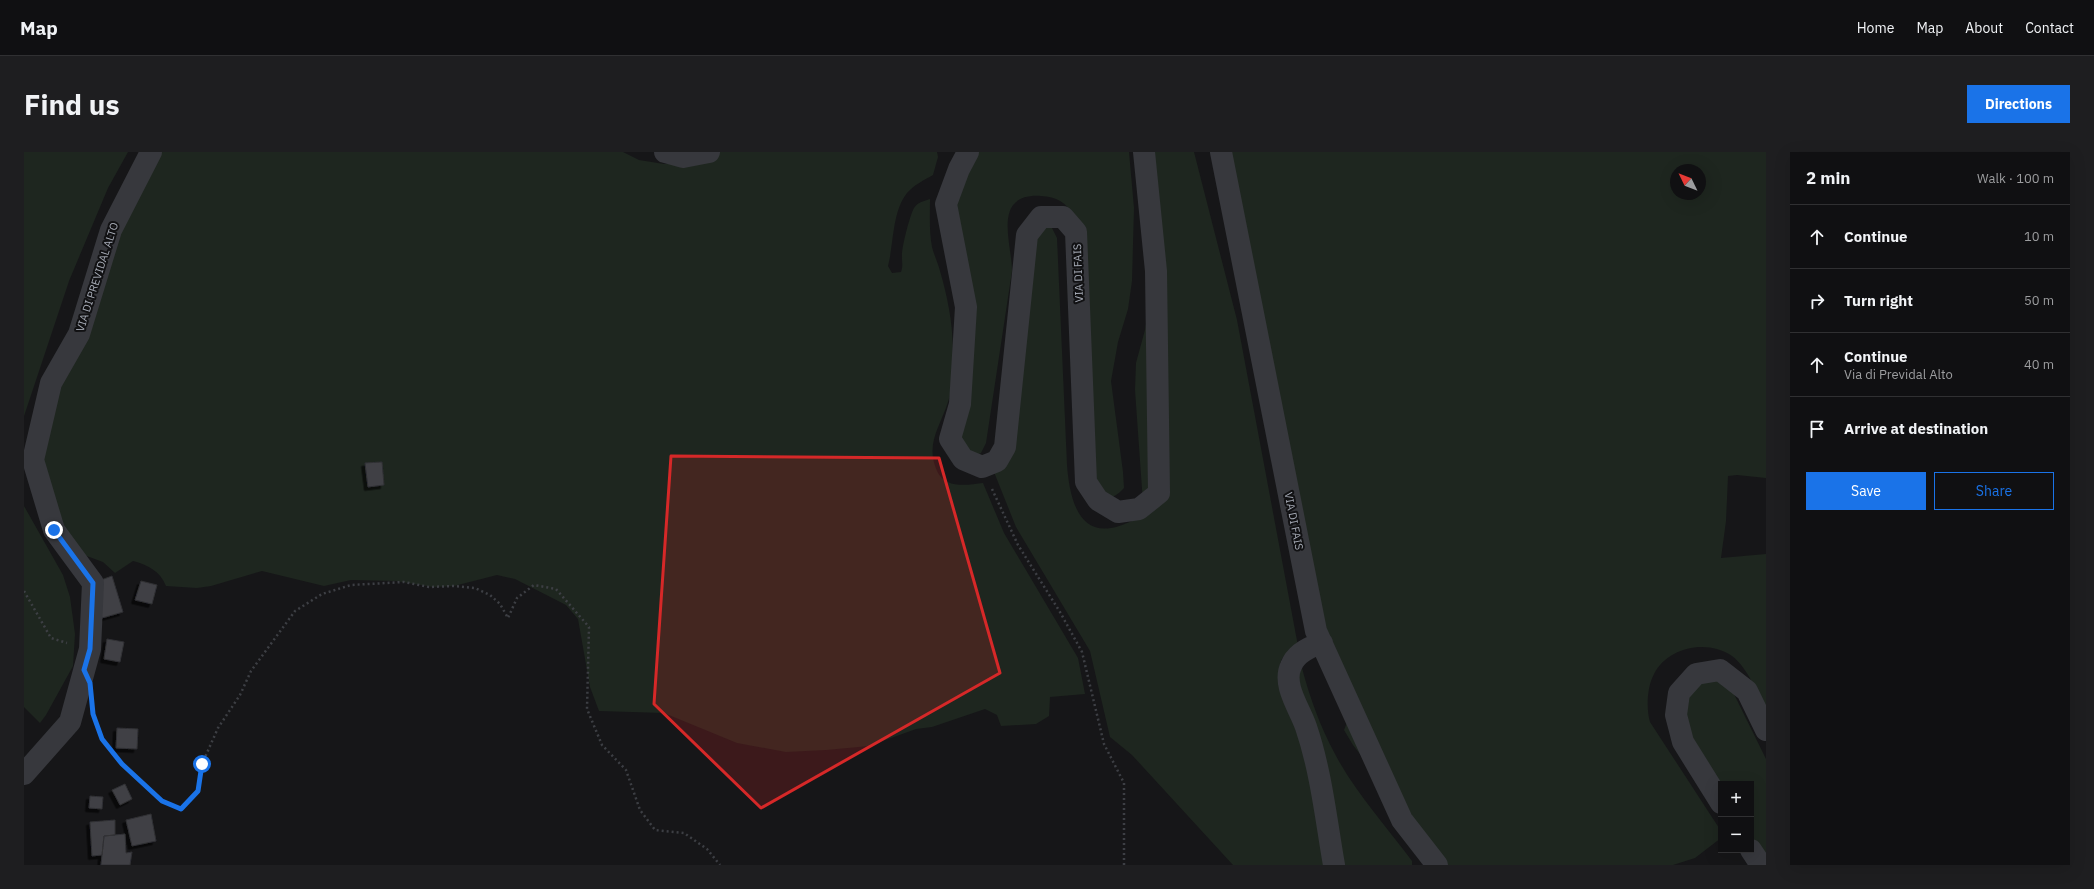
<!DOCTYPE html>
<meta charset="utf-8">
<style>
body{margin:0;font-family:"IBM Plex Sans",sans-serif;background:#1e1e20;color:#f1f3f6}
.controls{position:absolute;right:12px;bottom:12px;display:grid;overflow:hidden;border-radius:0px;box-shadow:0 4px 16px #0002}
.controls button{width:36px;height:36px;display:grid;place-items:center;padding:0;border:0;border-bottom:1px solid #303032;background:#101012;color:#f1f3f6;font:20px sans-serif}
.compass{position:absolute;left:1646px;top:12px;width:36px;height:36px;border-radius:50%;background:#101012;box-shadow:0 4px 16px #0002;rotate:313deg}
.stop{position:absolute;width:12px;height:12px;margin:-9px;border:3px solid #1a73e8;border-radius:50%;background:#fff}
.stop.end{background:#1a73e8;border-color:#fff;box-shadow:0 1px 4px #0008}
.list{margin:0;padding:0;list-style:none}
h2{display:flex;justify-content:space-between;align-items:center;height:52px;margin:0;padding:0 16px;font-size:17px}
h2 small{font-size:13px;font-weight:400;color:#9c9d9f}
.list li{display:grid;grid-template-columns:26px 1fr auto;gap:12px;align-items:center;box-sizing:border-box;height:64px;padding:0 16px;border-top:1px solid #303032}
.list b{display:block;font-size:15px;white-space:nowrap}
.list p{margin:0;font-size:13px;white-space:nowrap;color:#9c9d9f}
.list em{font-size:13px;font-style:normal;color:#9c9d9f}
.actions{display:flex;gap:8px;padding:12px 16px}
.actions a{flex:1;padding:9px 0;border:1px solid #1a73e8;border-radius:0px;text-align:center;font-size:14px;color:#1a73e8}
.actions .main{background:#1a73e8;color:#fff}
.icon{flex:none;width:22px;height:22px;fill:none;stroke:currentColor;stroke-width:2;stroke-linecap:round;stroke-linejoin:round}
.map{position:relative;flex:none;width:1742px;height:713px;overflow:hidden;border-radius:0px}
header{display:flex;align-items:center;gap:24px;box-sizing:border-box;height:56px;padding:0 20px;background:#101012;border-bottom:1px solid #303032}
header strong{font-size:19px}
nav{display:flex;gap:22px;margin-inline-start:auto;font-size:14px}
.intro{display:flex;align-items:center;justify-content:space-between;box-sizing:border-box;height:96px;padding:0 24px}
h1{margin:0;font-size:28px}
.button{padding:10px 18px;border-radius:0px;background:#1a73e8;color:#fff;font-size:14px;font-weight:700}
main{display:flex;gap:24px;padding:0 24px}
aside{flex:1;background:#101012;border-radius:0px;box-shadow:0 4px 16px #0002}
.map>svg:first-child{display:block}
.green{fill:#1e261f;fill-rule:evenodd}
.building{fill:#404145;stroke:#303034;filter:url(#shadow)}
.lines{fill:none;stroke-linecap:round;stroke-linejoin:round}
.path{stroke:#3d3f44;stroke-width:2.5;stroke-dasharray:2 3;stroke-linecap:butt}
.minor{stroke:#37383d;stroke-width:22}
.route{stroke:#1a73e8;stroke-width:5}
.marked{fill:#d62828;fill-opacity:0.2;stroke:#d62828;stroke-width:3;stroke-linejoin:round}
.labels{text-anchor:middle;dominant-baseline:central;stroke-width:4;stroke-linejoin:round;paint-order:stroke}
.street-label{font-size:11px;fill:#a8adb8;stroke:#111113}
</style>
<header>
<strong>Map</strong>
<nav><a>Home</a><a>Map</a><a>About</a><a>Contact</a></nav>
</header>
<div class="intro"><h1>Find us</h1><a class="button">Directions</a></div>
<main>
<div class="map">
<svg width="1742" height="713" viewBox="0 0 1742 713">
<defs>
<filter id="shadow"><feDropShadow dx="-3.5" dy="3.5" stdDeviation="0" flood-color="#0009"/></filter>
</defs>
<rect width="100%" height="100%" fill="#161618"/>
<path class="green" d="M 0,0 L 104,0 L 84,36 L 45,129 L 0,264 Z
M 121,0 L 599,0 L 615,8 L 640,12 L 651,12 L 695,0 L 913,0 L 914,5 L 909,23 C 900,28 890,33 883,41 C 868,60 870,91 864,114 L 868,121 L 877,120 C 879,114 878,111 878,105 C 877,97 886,63 890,56 C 894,50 900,49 906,47 C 906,63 905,79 908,95 C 910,103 914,111 916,119 C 925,150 931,182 928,214 C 928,226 928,239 924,250 C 916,275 901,292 913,319 C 921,337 943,333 959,331 L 980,381 L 1054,506 L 1061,542 L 1026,545 L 1025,564 L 1012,572 L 977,574 L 973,563 L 961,557 L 908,575 L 892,577 L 845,594 L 802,598 L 762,600 L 713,591 L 640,561 L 575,559 L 566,535 L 554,467 L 542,453 L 491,427 L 473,423 L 430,434 L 409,435 L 372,429 L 327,428 L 300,434 L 238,419 L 187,434 L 173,436 L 142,434 C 136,419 124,413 109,409 L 91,421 L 79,410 L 49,399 L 9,308 Z
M 942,0 L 1105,0 L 1110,56 L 1108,129 L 1104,157 L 1094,190 L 1087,229 L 1099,320 L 1100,336 C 1088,349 1084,346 1068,340 L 1050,63 C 1041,50 1033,45 1017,44 C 967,41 988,91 988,119 L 962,291 L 957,301 L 951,304 L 936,291 L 930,59 Z
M 1127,0 L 1170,0 L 1213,168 L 1274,494 C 1260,502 1256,505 1255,521 L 1286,621 L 1303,713 L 1209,713 L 1108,603 L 1086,585 L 1066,499 L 992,375 L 970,320 L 1008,79 L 1026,72 L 1033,86 L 1043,313 C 1045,338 1051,382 1087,376 C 1095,375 1103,371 1110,368 L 1119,351 L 1111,238 L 1112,211 L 1121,178 L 1128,133 Z
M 1195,0 L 1742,0 L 1742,326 L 1713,323 L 1704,324 L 1702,369 L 1697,406 L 1742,402 L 1742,562 C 1734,543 1725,517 1708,504 C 1683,487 1644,495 1630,522 C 1623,535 1622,556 1626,570 L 1697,679 L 1697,686 L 1671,706 L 1649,713 L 1421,713 L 1329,593 L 1320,578 C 1325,567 1325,559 1325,547 C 1325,516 1316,504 1294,482 ZM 1652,18 L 1676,18 L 1676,42 L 1652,42 Z
M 0,354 L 39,423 L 46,445 L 51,482 L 49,514 L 22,563 L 16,571 L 0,555 Z
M 1278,516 C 1286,546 1296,574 1311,602 C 1331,640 1362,674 1388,709 L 1388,713 L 1318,713 L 1273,527 Z
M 1679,520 L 1708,538 L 1742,607 L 1742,713 L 1727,689 L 1727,632 L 1697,632 L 1652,572 L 1649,541 Z"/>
<path class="building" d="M 358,310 L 360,333 L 344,335 L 341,311 Z
M 88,424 L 99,460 L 78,466 L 69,431 Z
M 117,429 L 133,433 L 128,452 L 111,448 Z
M 83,487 L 100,490 L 96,510 L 80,507 Z
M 93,576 L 114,577 L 113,597 L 92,596 Z
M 101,632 L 108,647 L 96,653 L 88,638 Z
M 66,644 L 79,645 L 78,657 L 65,656 Z
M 127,662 L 132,689 L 108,694 L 102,668 Z
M 91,668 L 91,683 L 80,684 L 78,703 L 68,704 L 66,670 Z
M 101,682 L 102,701 L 108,700 L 106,713 L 77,713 L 80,684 Z"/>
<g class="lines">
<path class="path" d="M 968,337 L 994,393 L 1036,460 L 1058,500 L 1080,592 L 1100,631 L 1100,713
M 0,439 L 27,486 L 43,491
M 72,571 L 78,587 L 98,612 L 138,649 L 157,657 L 174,639 L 178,612 L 194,576 L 216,543 L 227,519 L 271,459 L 298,442 L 327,433 L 380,430 L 405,435 L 430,434 L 451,436 L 466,443 L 476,452 L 484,466 L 493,446 L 510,433 L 532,437 L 565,475 L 563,557 L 578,593 L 602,618 L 616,658 L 631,678 L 660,681 L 683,697 L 696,713"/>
<path class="minor" d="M 641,0 L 659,5 L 685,0
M 944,0 L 935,17 L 922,52 L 942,155 L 936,252 L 926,287 L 939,307 L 958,315 L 973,309 L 981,295 L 1003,83 L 1017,65 L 1039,65 L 1052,80 L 1062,330 L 1074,348 L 1094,360 L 1115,357 L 1135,341 L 1132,119 L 1120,0
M 1197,0 L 1292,479 L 1378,668 L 1413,713
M 1298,491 C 1285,495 1272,501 1267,514 C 1258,533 1276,557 1282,575 C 1297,619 1302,667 1310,713
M 0,622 L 46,570 L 66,497 L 69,431 L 30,378 L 9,308 L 27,231 L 55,182 L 87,78 L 127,0
M 1697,651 L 1659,590 L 1652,563 L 1655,541 L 1672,522 L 1696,518 L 1723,539 L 1742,578
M 1727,698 L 1737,713"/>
</g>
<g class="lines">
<path class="route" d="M 30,378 L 69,431 L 66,497 L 60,518 L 66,531 L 69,562 L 78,587 L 98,612 L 138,649 L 157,657 L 174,639 L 178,612"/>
</g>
<path class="marked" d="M 647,304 L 915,306 L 976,521 L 737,656 L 630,552 Z"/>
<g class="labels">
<g class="street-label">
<text transform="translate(1054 121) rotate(-92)">VIA DI FAIS</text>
<text transform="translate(73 125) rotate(-72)">VIA DI PREVIDAL ALTO</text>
<text transform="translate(1270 369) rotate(79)">VIA DI FAIS</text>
</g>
</g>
</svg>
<div class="controls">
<button>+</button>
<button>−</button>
</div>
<svg class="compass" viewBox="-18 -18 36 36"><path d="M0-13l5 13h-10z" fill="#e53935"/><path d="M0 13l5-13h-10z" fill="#9c9d9f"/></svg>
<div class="stop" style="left:178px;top:612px"></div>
<div class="stop end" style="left:30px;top:378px"></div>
</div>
<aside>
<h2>2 min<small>Walk · 100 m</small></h2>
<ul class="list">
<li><svg class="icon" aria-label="ahead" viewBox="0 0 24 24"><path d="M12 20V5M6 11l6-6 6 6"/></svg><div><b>Continue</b></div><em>10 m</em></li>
<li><svg class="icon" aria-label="right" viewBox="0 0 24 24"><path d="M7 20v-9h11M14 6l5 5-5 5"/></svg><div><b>Turn right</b></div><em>50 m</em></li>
<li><svg class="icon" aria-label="ahead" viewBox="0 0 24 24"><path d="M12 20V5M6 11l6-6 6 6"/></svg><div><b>Continue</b><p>Via di Previdal Alto</p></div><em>40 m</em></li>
<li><svg class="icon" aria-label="arrive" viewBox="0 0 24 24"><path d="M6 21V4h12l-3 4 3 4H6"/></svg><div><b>Arrive at destination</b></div></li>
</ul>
<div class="actions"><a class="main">Save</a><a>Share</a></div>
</aside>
</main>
